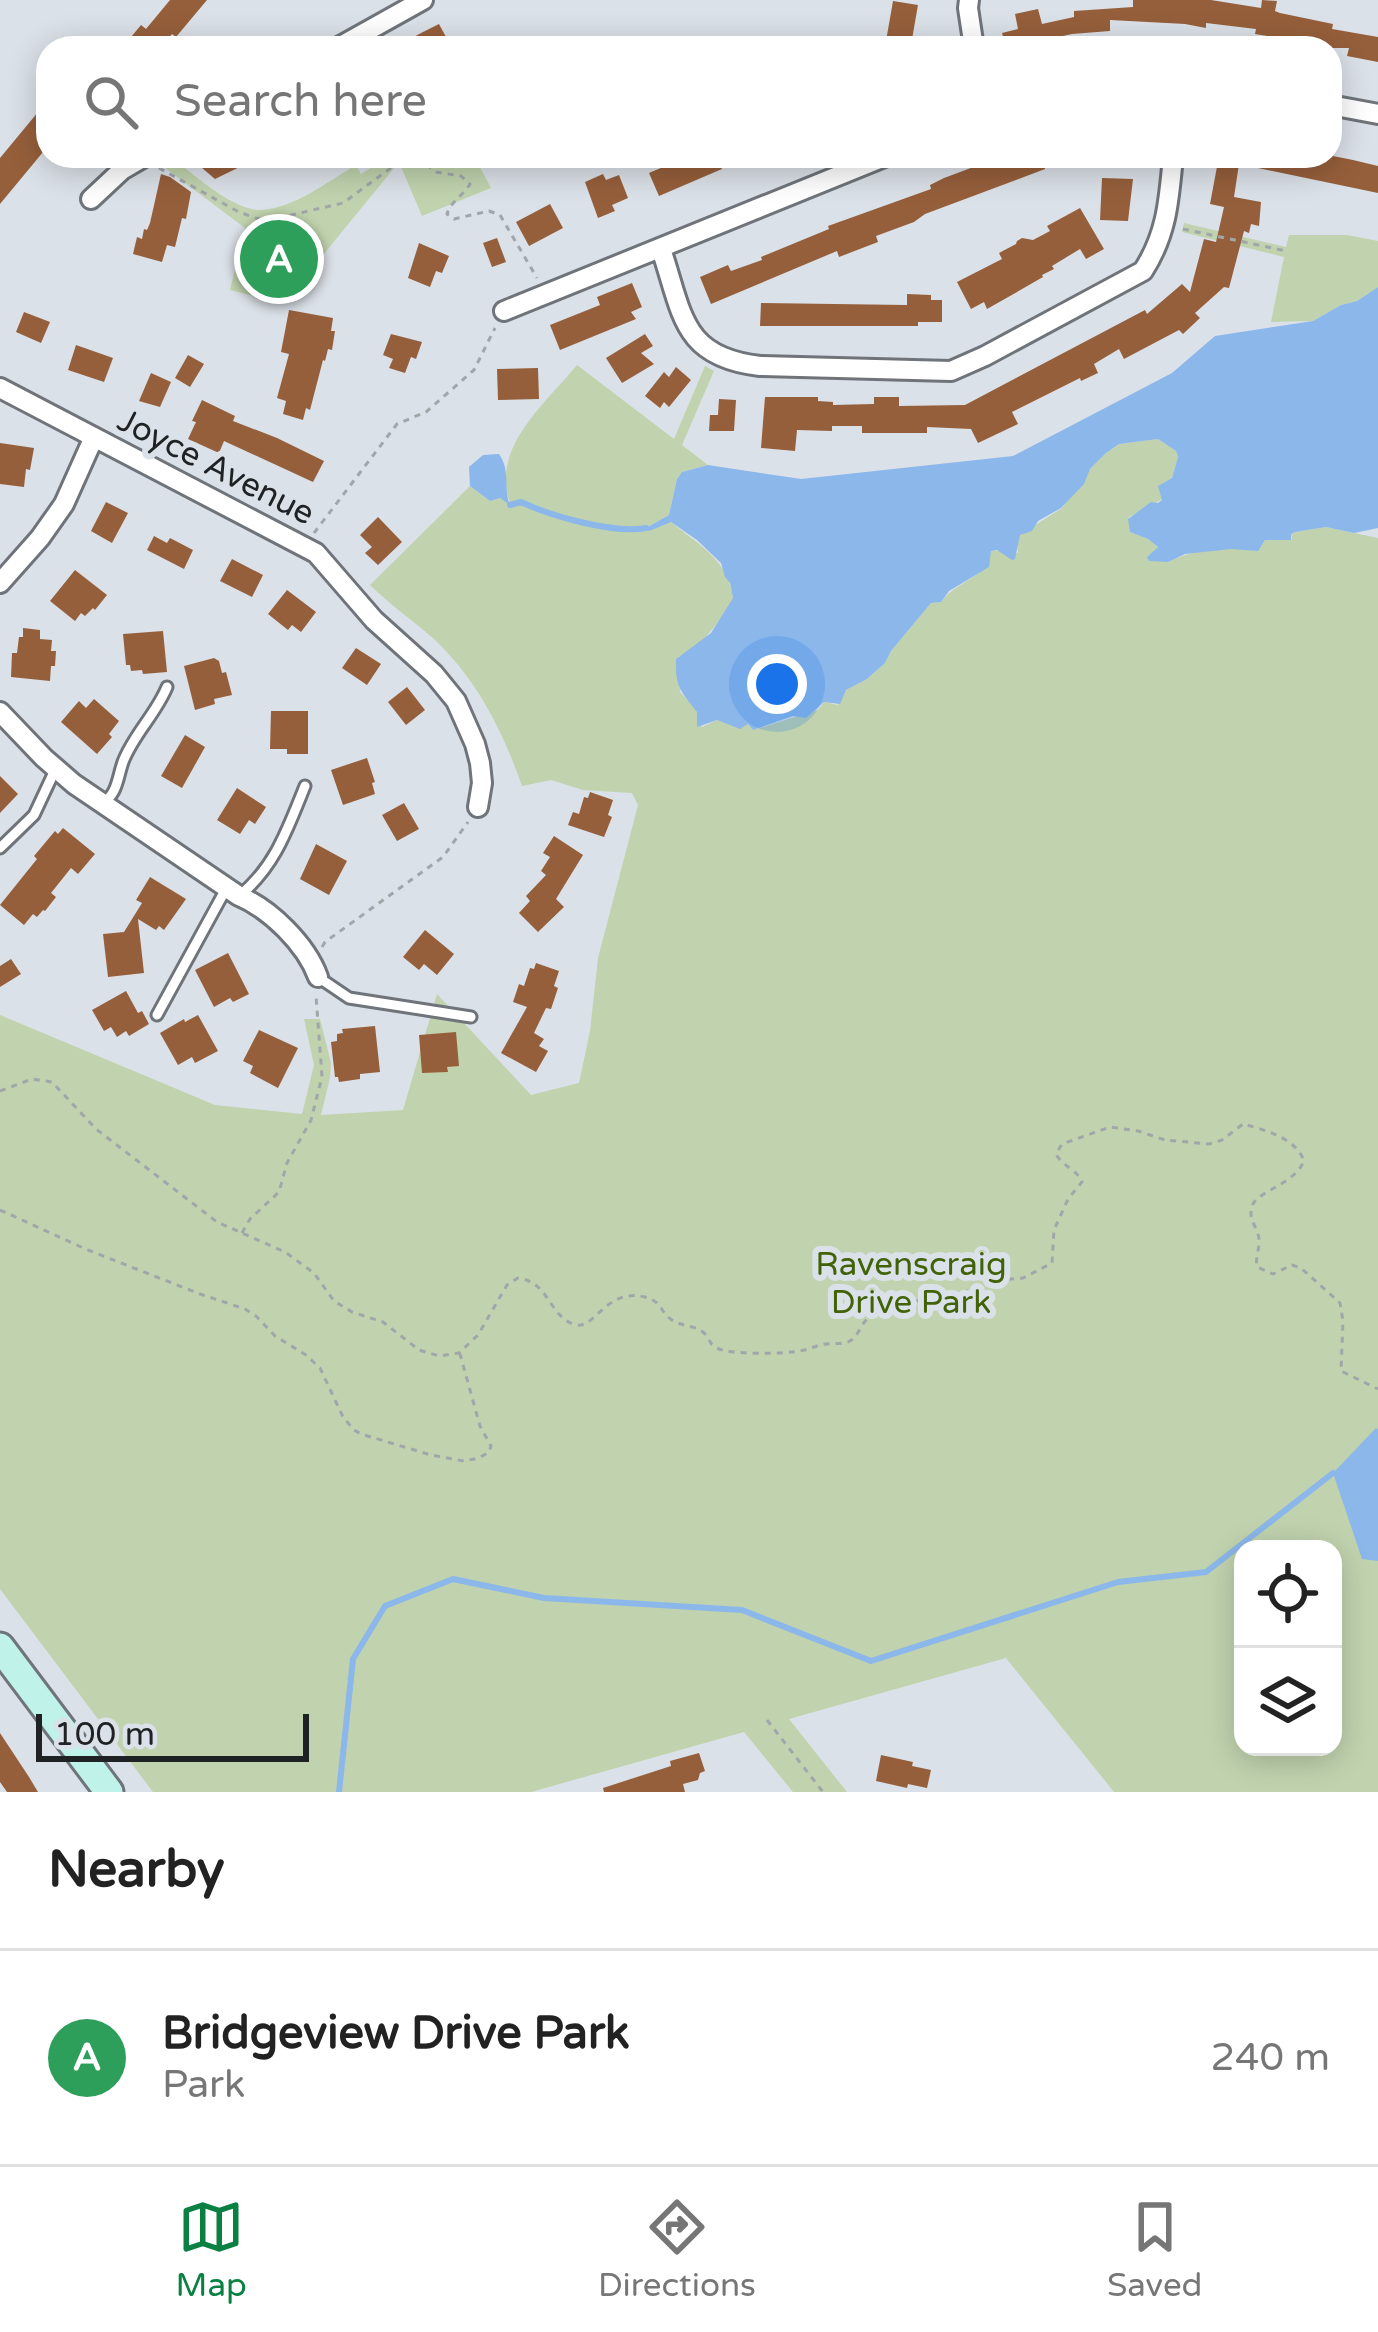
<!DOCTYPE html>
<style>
body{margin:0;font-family:"Varela Round",sans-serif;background:#f6f6f6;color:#222}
.controls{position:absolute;right:36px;bottom:36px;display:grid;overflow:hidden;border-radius:24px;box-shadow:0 6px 30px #0003}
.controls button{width:108px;height:108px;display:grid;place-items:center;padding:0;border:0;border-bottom:3px solid #e0e0e0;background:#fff;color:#222;font:60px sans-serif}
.scale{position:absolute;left:36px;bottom:30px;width:273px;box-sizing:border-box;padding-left:12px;border:6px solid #1f2224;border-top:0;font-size:33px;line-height:42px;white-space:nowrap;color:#1f2224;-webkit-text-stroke:9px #dbe1e8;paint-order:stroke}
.you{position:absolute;left:777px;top:684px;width:42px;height:42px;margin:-30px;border:9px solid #fff;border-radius:50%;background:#1a73e8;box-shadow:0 0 0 18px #1a73e833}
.badge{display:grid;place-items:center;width:78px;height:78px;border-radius:50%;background:#0b8043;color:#fff;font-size:39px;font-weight:700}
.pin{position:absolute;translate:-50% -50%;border:6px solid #fff;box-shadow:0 3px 12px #0006}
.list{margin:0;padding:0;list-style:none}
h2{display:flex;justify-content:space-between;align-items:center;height:156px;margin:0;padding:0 48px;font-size:51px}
h2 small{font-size:39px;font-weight:400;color:#767676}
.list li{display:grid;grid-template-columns:78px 1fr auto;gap:36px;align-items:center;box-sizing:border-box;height:216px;padding:0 48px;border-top:3px solid #e0e0e0}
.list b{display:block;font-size:45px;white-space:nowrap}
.list p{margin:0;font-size:39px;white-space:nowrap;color:#767676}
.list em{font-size:39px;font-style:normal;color:#767676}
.icon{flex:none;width:66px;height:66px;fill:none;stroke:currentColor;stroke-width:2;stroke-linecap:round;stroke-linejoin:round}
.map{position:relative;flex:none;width:1378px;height:1792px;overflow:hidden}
.search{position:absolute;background:#fff;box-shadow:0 6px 30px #0003;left:36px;right:36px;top:36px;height:132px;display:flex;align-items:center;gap:30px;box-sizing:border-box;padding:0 42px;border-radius:36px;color:#767676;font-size:45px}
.sheet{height:372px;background:#fff}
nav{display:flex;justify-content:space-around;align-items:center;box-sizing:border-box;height:168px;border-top:3px solid #e0e0e0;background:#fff;font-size:33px;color:#767676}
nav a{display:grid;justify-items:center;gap:6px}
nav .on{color:#0b8043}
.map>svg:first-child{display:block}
.green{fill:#c0d3ae;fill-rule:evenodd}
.water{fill:#8bb7ea}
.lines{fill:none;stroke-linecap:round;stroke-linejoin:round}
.stream{stroke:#8bb7ea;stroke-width:6}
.building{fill:#965f3b}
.service-casing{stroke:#6f747a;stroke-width:15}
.minor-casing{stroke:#6f747a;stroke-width:24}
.secondary-casing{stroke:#6f747a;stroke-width:33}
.path{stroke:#a1a6ab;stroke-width:3;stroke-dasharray:6 6;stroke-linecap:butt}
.service{stroke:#fff;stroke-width:9}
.minor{stroke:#fff;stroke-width:18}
.secondary{stroke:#bff2e8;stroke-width:27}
.labels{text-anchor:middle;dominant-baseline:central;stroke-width:12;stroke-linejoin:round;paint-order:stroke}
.street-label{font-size:33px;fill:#1f2224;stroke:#dbe1e8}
.park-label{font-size:33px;fill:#416207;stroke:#dbe1e8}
</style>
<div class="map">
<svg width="1378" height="1792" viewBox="0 0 1378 1792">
<rect width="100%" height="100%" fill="#dbe1e8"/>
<path class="green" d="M 165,156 L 170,156 C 192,173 232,210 260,210 C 294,209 328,181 356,165 L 361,174 L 389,156 L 474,156 L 491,188 L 422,216 L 399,162 L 283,304 L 230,290 L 245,228 L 156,161 Z
M 1184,223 L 1286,247 L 1289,235 L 1347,235 L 1378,241 L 1378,287 L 1357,301 L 1341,305 L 1313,321 L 1271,322 L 1284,257 L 1182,232 Z
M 577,365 L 674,439 L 705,366 L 714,371 L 682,445 L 708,465 L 682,472 L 677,479 L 669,515 L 646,528 L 671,522 C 700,546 728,560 733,598 C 718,623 705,644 678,657 L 680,692 L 696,709 L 702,727 L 717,720 L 739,728 L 748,724 L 753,730 L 818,710 L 824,702 L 838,705 L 846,690 L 867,679 L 885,663 L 891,651 L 931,603 L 941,602 C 956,581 990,577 991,550 L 1018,553 L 1017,541 L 1020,535 L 1062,508 L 1090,469 L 1106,453 L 1119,444 L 1158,439 L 1176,451 L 1178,457 L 1172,478 L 1159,486 L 1163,499 L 1129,517 L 1130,532 L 1148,539 L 1158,547 L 1147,557 L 1168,562 C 1193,549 1229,546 1257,551 L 1265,540 L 1292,539 L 1291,534 L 1295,532 L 1326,527 L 1378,538 L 1378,1792 L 1114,1792 L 1006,1658 L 789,1719 L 847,1792 L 793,1792 L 744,1732 L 531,1792 L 153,1792 L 0,1589 L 0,1015 L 215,1105 L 302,1114 L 314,1065 L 304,1019 L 320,1019 L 331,1063 L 330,1078 L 321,1115 L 403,1110 L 437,994 L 531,1095 L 579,1083 L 590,1031 L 598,958 L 638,805 L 632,793 L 583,790 L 551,780 L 522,786 C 503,732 478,681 435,640 C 414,621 390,605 370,585 L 470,486 L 490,501 L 500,498 L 510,503 C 490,448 545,404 577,365 ZM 1243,1549 L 1333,1549 L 1333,1747 L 1243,1747 Z"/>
<path class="water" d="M 1378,287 L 1378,528 L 1354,533 L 1326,527 L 1295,532 L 1291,534 L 1291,540 L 1265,540 L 1258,551 L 1231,549 L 1185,554 L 1168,562 L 1149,561 L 1147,557 L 1158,547 L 1148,539 L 1130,532 L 1128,519 L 1151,502 L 1158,503 L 1162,500 L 1158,486 L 1172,478 L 1178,457 L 1176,451 L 1158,439 L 1119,444 L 1106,453 L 1090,469 L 1084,484 L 1061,508 L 1038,521 L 1032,531 L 1020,535 L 1015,559 L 1012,560 L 997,550 L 991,551 L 989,567 L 949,591 L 941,602 L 931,603 L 891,651 L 885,663 L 867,679 L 846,690 L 840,704 L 824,702 L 806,718 L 793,716 L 753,730 L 748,724 L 740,729 L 717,720 L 697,727 L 697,712 C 681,691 675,688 676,659 L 711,633 L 733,598 L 730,583 L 725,577 L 721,563 L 697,540 L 671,522 L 649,531 L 646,528 L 669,515 L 677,479 L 682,472 L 708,465 L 801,479 L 1013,456 L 1172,373 L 1215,336 L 1313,321 L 1341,305 L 1357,301 Z
M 499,454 C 511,471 503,488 510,505 L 500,498 L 490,501 L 470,486 L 469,467 L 483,455 Z
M 1376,1428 L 1378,1429 L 1378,1561 L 1362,1559 L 1333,1473 Z"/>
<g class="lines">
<path class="stream" d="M 510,505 L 521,502 C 551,516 613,534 646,528
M 339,1792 L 353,1659 L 385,1606 L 453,1579 L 544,1598 L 742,1610 L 871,1661 L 1118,1582 L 1206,1572 L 1333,1473"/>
</g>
<path class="building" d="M 170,0 L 207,0 L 176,37 L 172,34 L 160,48 L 122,48 L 141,25 L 146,29 Z
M 1133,0 L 1211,0 L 1261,8 L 1262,0 L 1277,1 L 1275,11 L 1280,13 L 1333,24 L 1332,29 L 1378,37 L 1378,62 L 1347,56 L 1349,48 L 1315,48 L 1293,43 L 1293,40 L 1255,34 L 1256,29 L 1206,23 L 1206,28 L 1185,24 L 1110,20 L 1110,31 L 1072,34 L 1006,48 L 1002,33 L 1018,29 L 1015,14 L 1038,9 L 1042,24 L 1074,17 L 1074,11 L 1133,7 Z
M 893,1 L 918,5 L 911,45 L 886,41 Z
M 439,24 L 452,48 L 393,48 L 423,32 Z
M 48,100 L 48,146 L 0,204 L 0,158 Z
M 188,156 L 262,156 L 215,179 Z
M 689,156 L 717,156 L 722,169 L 659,196 L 649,173 Z
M 1003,156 L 1045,156 L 1045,169 L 925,214 L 914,222 L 876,236 L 878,242 L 839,257 L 837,251 L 711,304 L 700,277 L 728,265 L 731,271 L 762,260 L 761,257 L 829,229 L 828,226 L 931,189 L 930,185 L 944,178 Z
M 1219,156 L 1333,156 L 1353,160 L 1378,166 L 1378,193 L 1239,164 L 1234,197 L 1261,202 L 1259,226 L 1251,224 L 1249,233 L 1244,231 L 1229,288 L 1224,287 L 1195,313 L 1200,318 L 1183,334 L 1179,330 L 1124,359 L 1119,349 L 1094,364 L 1098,373 L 1081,381 L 1080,378 L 1012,412 L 1018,424 L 978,443 L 971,429 L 927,427 L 927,433 L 862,433 L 862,426 L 832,426 L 832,431 L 797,430 L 795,451 L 761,448 L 765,397 L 818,397 L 818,401 L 833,402 L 833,405 L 874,404 L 874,397 L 899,397 L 899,406 L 965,405 L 1145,310 L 1147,314 L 1182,284 L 1190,292 L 1204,239 L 1216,242 L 1224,207 L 1210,204 Z
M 161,174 L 170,177 L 191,192 L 186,219 L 182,218 L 175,247 L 167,245 L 162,262 L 133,254 L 137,237 L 142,239 L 144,229 L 147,230 L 150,223 Z
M 603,174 L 606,180 L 619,175 L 628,198 L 612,205 L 615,211 L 598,218 L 585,182 Z
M 1102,178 L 1133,179 L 1128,221 L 1100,220 Z
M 550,204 L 563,228 L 529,246 L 516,222 Z
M 1080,208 L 1104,249 L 1086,259 L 1080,249 L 1052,266 L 1054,269 L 1042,275 L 1043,277 L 1010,296 L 987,309 L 984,302 L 971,309 L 957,282 L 1002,259 L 999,253 L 1016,244 L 1017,241 L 1022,238 L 1033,240 L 1050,231 L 1047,226 Z
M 497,238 L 506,262 L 492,267 L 483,243 Z
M 419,243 L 449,256 L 442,273 L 436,271 L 430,287 L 408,278 Z
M 632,283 L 642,307 L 631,312 L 636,319 L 560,350 L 550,325 L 600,305 L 597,297 Z
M 907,294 L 931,295 L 931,300 L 942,300 L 942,322 L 918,322 L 918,326 L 760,326 L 761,303 L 907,305 Z
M 289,310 L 333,318 L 331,331 L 335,331 L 332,350 L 328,349 L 325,361 L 323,360 L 310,410 L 306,408 L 303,420 L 283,414 L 286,401 L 277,398 L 289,354 L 281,352 Z
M 24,312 L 50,322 L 41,343 L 16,332 Z
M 391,334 L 422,342 L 416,359 L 411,357 L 405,373 L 389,368 L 393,359 L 383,355 Z
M 645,334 L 653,346 L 641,353 L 654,364 L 622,383 L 606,358 Z
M 76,345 L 113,358 L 104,382 L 68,370 Z
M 188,355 L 204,364 L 190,387 L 175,378 Z
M 676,367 L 691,380 L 669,407 L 664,402 L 660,408 L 645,396 L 664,372 L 669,377 Z
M 538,368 L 539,399 L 498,400 L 497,369 Z
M 151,373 L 171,382 L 160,407 L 139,401 Z
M 719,399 L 736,400 L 734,431 L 709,431 L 710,415 L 718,415 Z
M 202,400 L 235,416 L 233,421 L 277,438 L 324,461 L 313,482 L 224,441 L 219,453 L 188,439 L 196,422 L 192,421 Z
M 0,443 L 34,448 L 30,470 L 26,469 L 24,487 L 0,484 Z
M 106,502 L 128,513 L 112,543 L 91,531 Z
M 378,517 L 402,542 L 378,565 L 365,553 L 372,547 L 360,535 Z
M 154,536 L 167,543 L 170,538 L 193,550 L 184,569 L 147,550 Z
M 232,559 L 263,575 L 252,597 L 220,581 Z
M 75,570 L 107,595 L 95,610 L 93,608 L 85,616 L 81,613 L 75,621 L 50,601 Z
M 287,590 L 316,612 L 301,632 L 292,625 L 288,630 L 268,614 Z
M 23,628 L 40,630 L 40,639 L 52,640 L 51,651 L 56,651 L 55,666 L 51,666 L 50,681 L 11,677 L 12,653 L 17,653 L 19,637 L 23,637 Z
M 163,631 L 167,672 L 143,674 L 142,670 L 131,671 L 130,665 L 126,665 L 123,634 Z
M 356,648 L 381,664 L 367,685 L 342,668 Z
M 214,658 L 219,661 L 222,673 L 226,672 L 232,695 L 214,699 L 215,704 L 195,710 L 184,666 Z
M 407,687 L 425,710 L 406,725 L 388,702 Z
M 94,699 L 119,721 L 109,734 L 112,737 L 97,754 L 61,722 L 79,701 L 86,708 Z
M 271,711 L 308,711 L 308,754 L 287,754 L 287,749 L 270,749 Z
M 185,735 L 205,747 L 182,788 L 161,776 Z
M 367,758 L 375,782 L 372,783 L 375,794 L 343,805 L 331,770 Z
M 0,776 L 18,794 L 0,813 Z
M 237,788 L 266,807 L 255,824 L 249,820 L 240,834 L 217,820 Z
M 590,792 L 613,800 L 608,815 L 612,817 L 604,837 L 568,825 L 573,812 L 579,814 L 584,797 L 588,798 Z
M 404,803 L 419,829 L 397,841 L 382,815 Z
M 63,828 L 95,854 L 78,874 L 71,868 L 51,893 L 56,897 L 45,911 L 43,910 L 37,917 L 33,914 L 24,925 L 0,905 L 37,859 L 34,856 L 55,831 L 58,834 Z
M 554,836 L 583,855 L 556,899 L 564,907 L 538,932 L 519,913 L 530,901 L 526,896 L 546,875 L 541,871 L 550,857 L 543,853 Z
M 316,844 L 347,861 L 329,895 L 300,879 Z
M 150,877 L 186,899 L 164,930 L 159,926 L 156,930 L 138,919 L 144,973 L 108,977 L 103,934 L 124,932 L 142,903 L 136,900 Z
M 425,930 L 454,954 L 437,975 L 424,964 L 419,970 L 403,957 Z
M 228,953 L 249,994 L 233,1002 L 230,998 L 214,1007 L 195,970 Z
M 11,959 L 21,974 L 0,987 L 0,966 Z
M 536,963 L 559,971 L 554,986 L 558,988 L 551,1009 L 546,1008 L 534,1033 L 544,1039 L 539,1046 L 548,1051 L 536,1072 L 501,1053 L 527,1007 L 513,1002 L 519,984 L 524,986 L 530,968 L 534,969 Z
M 126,991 L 138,1013 L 142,1011 L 149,1024 L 129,1036 L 126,1031 L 117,1037 L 111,1027 L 104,1031 L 92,1010 Z
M 198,1015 L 218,1051 L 195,1063 L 192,1057 L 178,1065 L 160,1033 L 184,1019 L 185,1022 Z
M 375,1026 L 380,1072 L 360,1074 L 360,1079 L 339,1082 L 338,1077 L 335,1077 L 331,1042 L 337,1041 L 337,1034 L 343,1033 L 342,1029 Z
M 259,1030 L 298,1048 L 278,1088 L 250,1073 L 253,1066 L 243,1061 Z
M 456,1032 L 459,1066 L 447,1067 L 448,1072 L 422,1073 L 419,1035 Z
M 0,1733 L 29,1777 L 38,1792 L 7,1792 L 0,1782 Z
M 699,1753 L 705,1771 L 700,1773 L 698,1780 L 683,1784 L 685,1792 L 604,1792 L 603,1788 L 671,1766 L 670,1761 Z
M 881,1755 L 913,1762 L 912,1766 L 931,1770 L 927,1788 L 908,1784 L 907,1788 L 876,1781 Z"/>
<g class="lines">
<g class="service-casing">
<path id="service" d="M 102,804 C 118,793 117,779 123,762 C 133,735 156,714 167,687
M 0,848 L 34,815 L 56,768
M 239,896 C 275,867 288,828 305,786
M 318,977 L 349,998 L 471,1017
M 157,1015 L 227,887"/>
</g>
<g class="minor-casing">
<path id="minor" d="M 969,0 L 968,8 L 974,48
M 337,48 L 423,0
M 1330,105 L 1378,114
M 91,199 L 122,170 L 146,156
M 661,249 C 683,314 681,357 760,366 L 951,371 L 985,356 L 1143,271 C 1167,234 1169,200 1173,156
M 504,311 L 887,156
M 0,388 L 316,553 L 374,620 L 434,674 L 456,701 L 475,744 L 480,763 L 482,783 L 478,807
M 0,583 L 40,538 L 64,504 L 94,437
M 0,712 L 44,758 L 74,784 L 239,896 C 270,909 306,944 318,977"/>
</g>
<g class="secondary-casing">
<path id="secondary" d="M 0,1647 L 109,1792"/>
</g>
<path class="path" d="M 417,157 L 436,172 L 461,176 L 470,184 C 464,195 450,202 447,214 L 454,219 L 489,211 L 500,215 L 537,278
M 159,168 L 237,211 L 255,218 L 270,220 L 343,203 L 403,159 L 413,156
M 1183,229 L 1286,251
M 314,533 L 397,424 L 426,412 L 474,370 L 495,328
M 322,947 L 325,942 L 443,857 L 468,822
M 0,1091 L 32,1079 L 52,1082 L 96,1129 L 217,1222 L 285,1252 L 314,1273 L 334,1301 L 352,1312 L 383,1322 L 419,1350 L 439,1356 L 459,1353 L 478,1335 L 507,1285 L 518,1278 C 549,1282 548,1314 573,1324 C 595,1333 604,1287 645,1297 C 663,1302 659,1311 672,1320 C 682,1327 697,1325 705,1334 C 713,1343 707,1342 717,1348 C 729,1355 784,1354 799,1351 C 809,1350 816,1345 826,1344 C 835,1343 846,1345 853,1339 C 859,1333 862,1323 869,1317 L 908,1307 L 916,1301 L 938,1296 L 957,1296 L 988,1281 L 1023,1278 L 1052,1263 L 1054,1230 L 1068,1199 L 1082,1182 C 1078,1170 1062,1166 1056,1154 L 1062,1144 L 1110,1127 L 1138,1131 L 1165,1140 L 1209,1144 L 1222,1140 L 1243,1124 C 1265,1130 1296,1138 1304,1161 C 1292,1188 1251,1191 1251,1211 C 1250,1221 1258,1229 1259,1239 C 1260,1249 1255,1256 1257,1267 L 1273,1274 L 1292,1265 L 1301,1268 L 1340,1303 L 1343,1321 L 1341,1371 L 1378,1389
M 0,1210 L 88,1250 L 200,1294 L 245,1309 L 256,1316 L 275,1336 L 306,1355 L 320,1368 L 343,1417 L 354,1430 L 361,1434 L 431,1455 L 464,1461 L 479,1458 L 489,1452 L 491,1446 L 480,1426 L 460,1354
M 242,1233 L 250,1219 L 279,1192 L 287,1163 L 311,1120 L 322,1077 L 316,996
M 767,1720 L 823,1792"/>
<use href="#service" class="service"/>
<use href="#minor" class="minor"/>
<use href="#secondary" class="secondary"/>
</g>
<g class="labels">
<g class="street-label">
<text transform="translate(216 467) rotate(27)">Joyce Avenue</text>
</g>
<g class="park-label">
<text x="911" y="1264">Ravenscraig<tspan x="911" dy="38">Drive Park</tspan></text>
</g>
</g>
</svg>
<div class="controls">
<button><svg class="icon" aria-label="locate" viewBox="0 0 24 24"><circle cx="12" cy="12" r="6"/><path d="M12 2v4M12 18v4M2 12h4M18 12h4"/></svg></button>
<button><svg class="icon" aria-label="layers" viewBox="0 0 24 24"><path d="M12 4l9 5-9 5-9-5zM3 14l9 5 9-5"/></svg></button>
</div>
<div class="scale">100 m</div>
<div class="you"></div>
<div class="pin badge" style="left:279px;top:259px;background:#2e9e5b">A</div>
<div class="search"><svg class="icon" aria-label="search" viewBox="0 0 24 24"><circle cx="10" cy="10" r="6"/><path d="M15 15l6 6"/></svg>Search here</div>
</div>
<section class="sheet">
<h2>Nearby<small></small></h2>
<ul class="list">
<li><span class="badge" style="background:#2e9e5b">A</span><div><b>Bridgeview Drive Park</b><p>Park</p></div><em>240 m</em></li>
</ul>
</section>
<nav>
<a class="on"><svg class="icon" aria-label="map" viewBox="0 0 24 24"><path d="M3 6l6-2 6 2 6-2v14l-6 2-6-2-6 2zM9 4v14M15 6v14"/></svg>Map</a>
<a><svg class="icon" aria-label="directions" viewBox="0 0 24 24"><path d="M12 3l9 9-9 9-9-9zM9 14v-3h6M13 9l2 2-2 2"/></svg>Directions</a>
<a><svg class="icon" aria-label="saved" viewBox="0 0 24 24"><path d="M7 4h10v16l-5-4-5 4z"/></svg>Saved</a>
</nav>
